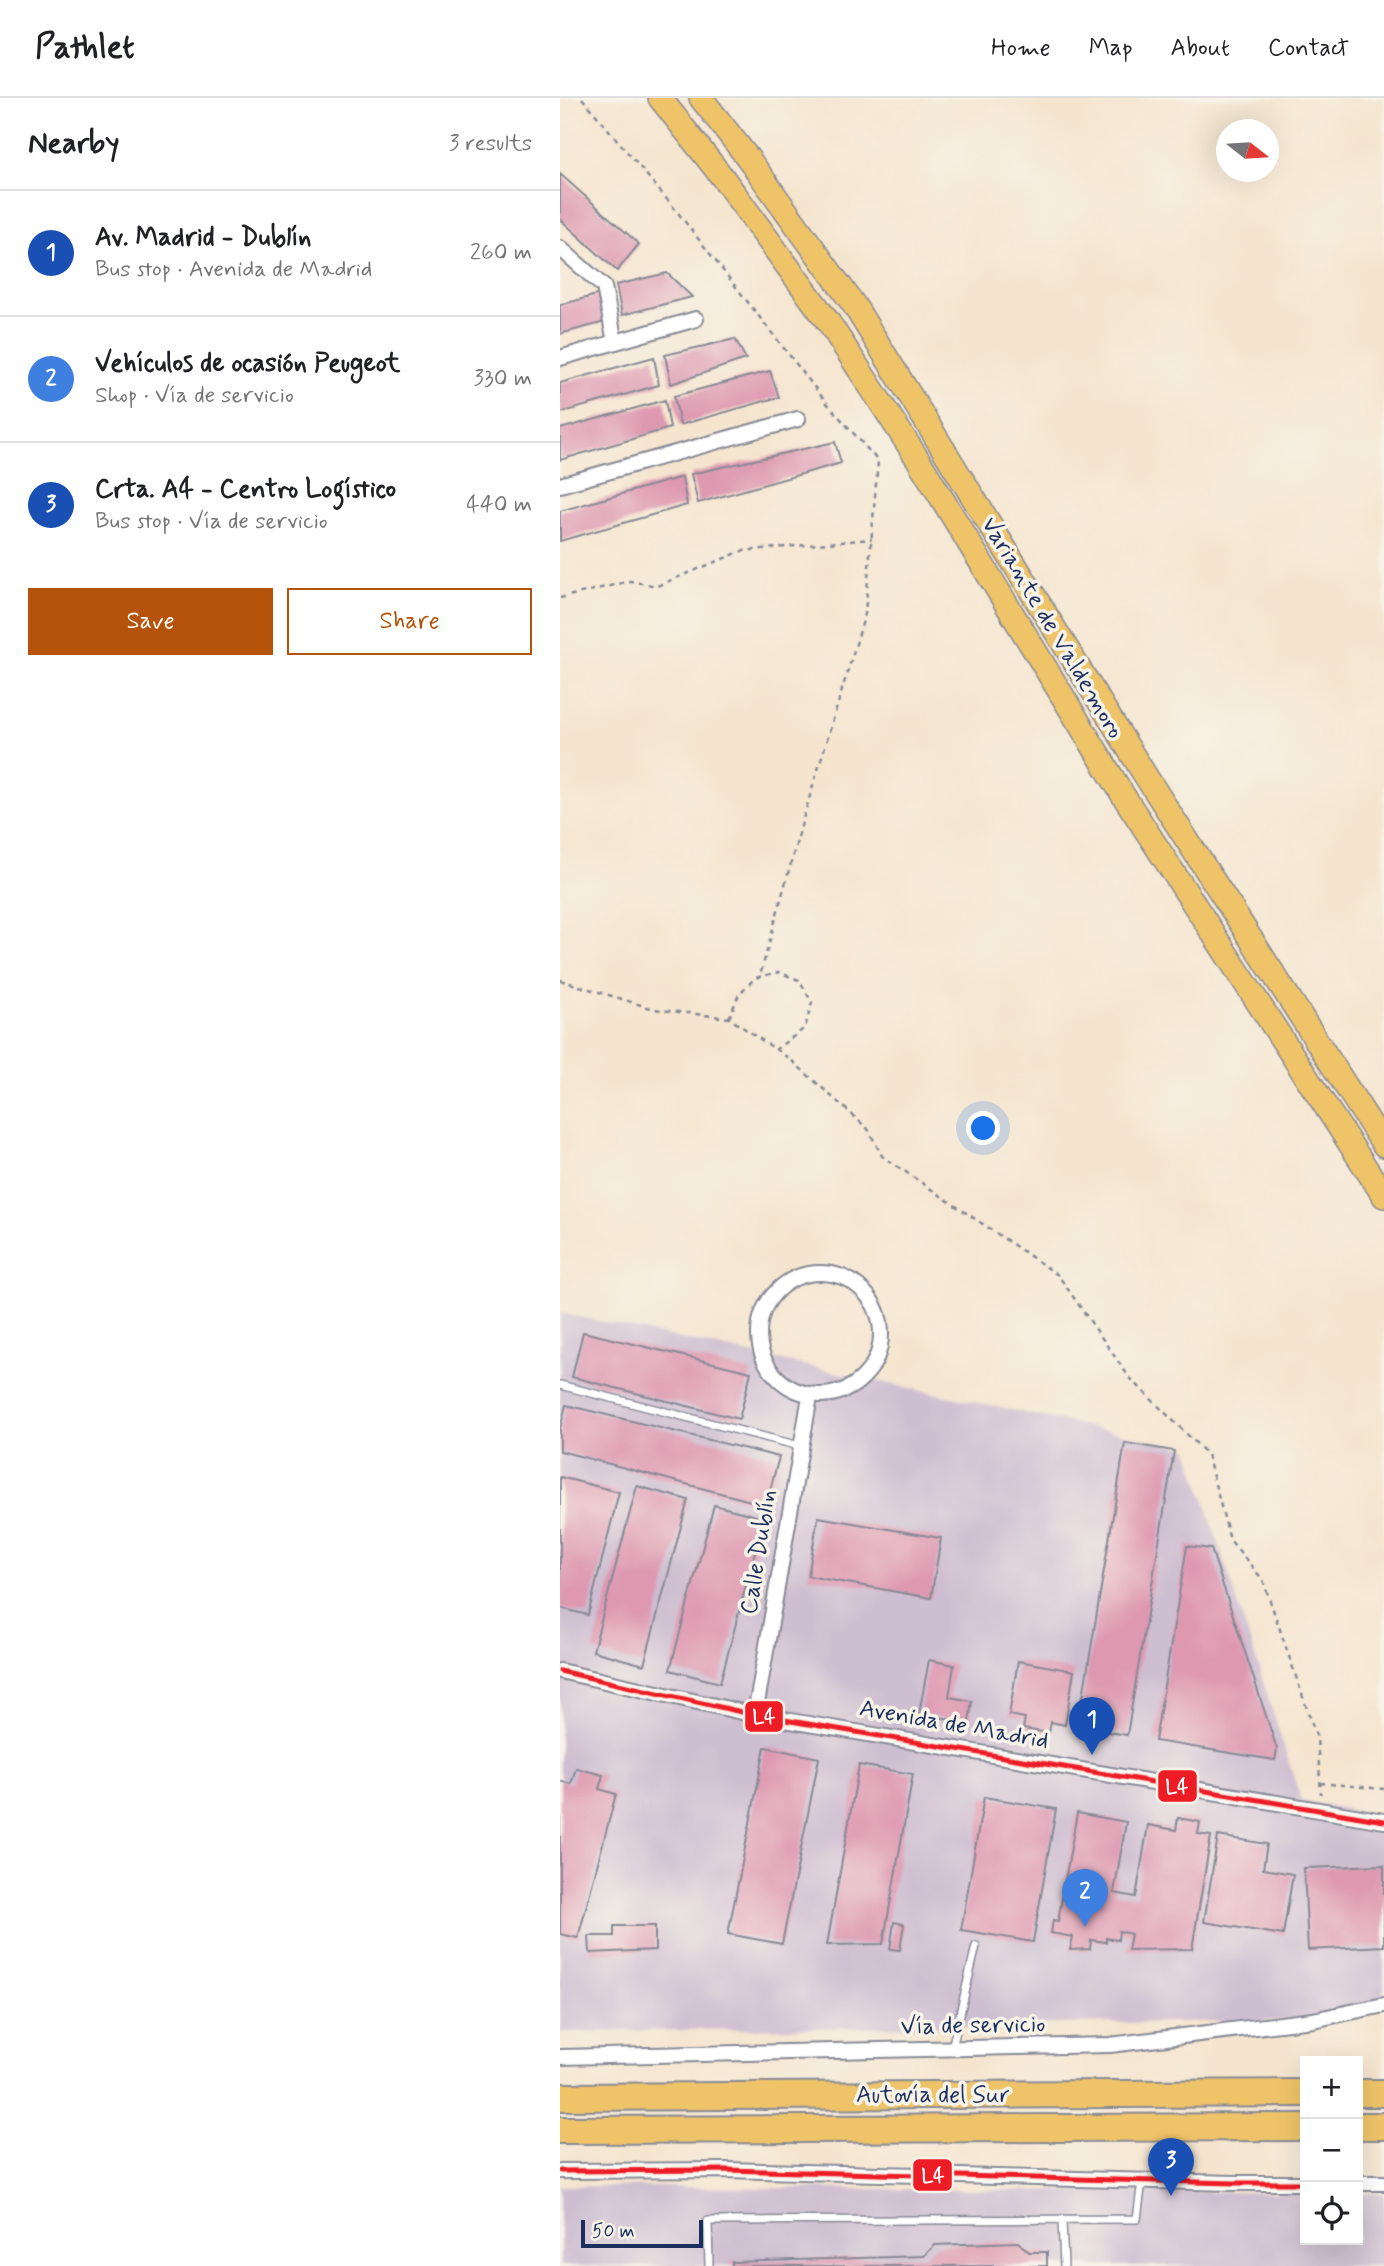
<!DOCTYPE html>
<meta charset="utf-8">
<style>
body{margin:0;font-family:Mynerve,sans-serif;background:#f6f6f6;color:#202124}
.controls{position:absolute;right:21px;bottom:21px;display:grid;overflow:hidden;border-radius:0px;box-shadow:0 7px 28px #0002}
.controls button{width:63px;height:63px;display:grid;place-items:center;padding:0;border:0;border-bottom:2px solid #e0e0e0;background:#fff;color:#202124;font:35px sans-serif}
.compass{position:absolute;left:656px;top:21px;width:63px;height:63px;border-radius:50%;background:#fff;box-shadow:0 7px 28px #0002;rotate:107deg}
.scale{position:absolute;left:21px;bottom:18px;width:122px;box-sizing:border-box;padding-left:7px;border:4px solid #1b2f5e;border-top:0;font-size:19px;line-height:24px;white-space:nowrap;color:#1b2f5e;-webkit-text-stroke:5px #f7f3e8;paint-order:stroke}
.you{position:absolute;left:424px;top:1031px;width:24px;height:24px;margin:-18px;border:5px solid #fff;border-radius:50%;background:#1a73e8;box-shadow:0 0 0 10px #1a73e833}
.badge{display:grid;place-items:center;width:46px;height:46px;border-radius:50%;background:#b45309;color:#fff;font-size:23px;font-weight:700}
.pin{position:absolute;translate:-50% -58px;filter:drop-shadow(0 2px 4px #0008)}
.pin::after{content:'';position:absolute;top:37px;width:24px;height:21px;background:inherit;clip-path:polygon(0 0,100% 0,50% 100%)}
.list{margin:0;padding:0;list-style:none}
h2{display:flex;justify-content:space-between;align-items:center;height:91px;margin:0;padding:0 28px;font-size:30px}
h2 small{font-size:23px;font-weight:400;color:#757577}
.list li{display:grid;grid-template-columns:46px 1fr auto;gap:21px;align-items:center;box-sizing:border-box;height:126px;padding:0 28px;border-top:2px solid #e0e0e0}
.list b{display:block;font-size:26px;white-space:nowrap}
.list p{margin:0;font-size:23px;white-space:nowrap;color:#757577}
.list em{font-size:23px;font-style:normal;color:#757577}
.actions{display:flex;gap:14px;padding:21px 28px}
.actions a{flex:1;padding:16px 0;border:2px solid #b45309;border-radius:0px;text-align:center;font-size:24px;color:#b45309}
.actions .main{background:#b45309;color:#fff}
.icon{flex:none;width:38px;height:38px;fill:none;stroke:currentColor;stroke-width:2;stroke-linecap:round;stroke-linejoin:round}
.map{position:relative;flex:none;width:824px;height:2168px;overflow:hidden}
header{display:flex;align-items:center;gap:42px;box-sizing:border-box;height:98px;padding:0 35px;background:#fff;border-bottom:2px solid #e0e0e0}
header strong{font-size:33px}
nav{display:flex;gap:38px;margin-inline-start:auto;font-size:24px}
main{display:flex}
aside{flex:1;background:#fff}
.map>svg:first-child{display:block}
.industrial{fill:#cebed1}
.building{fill:#de99b1}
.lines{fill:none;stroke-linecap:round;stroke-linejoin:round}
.lane-casing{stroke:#888a96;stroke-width:10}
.street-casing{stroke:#888a96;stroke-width:18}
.primary-casing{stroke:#888a96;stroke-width:26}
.highway-casing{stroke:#888a96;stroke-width:30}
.path{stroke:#888a96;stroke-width:2.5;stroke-dasharray:5 5;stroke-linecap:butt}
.lane{stroke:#fff;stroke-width:7}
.street{stroke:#fff;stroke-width:14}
.primary{stroke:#efc469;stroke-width:23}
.highway{stroke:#efc469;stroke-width:26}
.bus-1-casing{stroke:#f7f3e8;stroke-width:10}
.bus-1{stroke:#ee1c25;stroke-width:5}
.labels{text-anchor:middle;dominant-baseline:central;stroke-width:7;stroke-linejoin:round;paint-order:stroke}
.street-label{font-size:24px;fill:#1b2f5e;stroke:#f7f3e8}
.line-badge{stroke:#f7f3e8;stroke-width:2.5}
.badge-label{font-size:19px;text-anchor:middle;font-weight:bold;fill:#fff}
</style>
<header>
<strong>Pathlet</strong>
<nav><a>Home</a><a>Map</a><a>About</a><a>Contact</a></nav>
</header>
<main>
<aside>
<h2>Nearby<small>3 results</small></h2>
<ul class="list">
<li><span class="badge" style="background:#1a4fb4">1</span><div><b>Av. Madrid - Dublín</b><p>Bus stop · Avenida de Madrid</p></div><em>260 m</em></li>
<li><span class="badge" style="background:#3f7fe0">2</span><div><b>Vehículos de ocasión Peugeot</b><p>Shop · Vía de servicio</p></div><em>330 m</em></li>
<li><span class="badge" style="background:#1a4fb4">3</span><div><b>Crta. A4 - Centro Logístico</b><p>Bus stop · Vía de servicio</p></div><em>440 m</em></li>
</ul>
<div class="actions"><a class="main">Save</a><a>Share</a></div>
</aside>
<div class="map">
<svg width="824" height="2168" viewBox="0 0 824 2168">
<rect width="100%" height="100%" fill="#f7f3e8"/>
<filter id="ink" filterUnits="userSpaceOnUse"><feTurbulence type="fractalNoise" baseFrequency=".0143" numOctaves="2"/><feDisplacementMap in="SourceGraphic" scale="14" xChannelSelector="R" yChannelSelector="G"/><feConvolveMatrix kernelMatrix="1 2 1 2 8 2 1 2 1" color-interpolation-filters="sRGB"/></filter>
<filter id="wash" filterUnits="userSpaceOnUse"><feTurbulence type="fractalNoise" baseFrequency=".00686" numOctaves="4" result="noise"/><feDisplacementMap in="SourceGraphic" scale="28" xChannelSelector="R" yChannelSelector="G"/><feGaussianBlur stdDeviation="1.57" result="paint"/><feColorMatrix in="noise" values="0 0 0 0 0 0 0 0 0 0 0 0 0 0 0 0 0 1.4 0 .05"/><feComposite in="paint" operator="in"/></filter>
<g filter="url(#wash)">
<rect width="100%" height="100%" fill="#f5e5cf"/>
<path class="industrial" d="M 0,1215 L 628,1350 L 741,1702 L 824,1719 L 824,1907 L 753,1922 L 0,1934 Z
M 0,2088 L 745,2095 L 745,2142 L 798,2142 L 798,2095 L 824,2096 L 824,2168 L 0,2168 Z"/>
<g id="blocks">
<path class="building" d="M 0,76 L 79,146 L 57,173 L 0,121 Z
M 107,175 L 132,199 L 62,217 L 56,187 Z
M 40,196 L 45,224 L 0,236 L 0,207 Z
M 175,241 L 186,261 L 111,286 L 105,257 Z
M 94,259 L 99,287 L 0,315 L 0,285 Z
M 210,273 L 219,299 L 120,327 L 114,298 Z
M 105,302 L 110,330 L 0,362 L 0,331 Z
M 275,344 L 281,365 L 138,405 L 131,376 Z
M 122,379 L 127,407 L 0,443 L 0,413 Z
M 23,1234 L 191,1274 L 179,1321 L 12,1279 Z
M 6,1307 L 219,1359 L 206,1407 L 0,1353 L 0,1331 Z
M 565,1345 L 614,1353 L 567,1637 L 518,1629 Z
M 0,1379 L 59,1394 L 28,1517 L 0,1510 Z
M 77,1388 L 128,1402 L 84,1567 L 33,1553 Z
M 154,1407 L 204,1420 L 160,1585 L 110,1572 Z
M 258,1419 L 381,1440 L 371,1500 L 248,1478 Z
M 627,1448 L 651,1451 L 717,1651 L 715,1662 L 595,1643 Z
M 369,1562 L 394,1567 L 389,1599 L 412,1603 L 409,1624 L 359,1616 Z
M 458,1563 L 514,1573 L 505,1627 L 491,1624 L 489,1635 L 463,1631 L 465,1620 L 449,1617 Z
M 205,1649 L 259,1660 L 222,1846 L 168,1836 Z
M 299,1667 L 353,1676 L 323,1846 L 267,1847 Z
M 16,1670 L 43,1677 L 39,1691 L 56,1696 L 18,1840 L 0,1836 L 0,1683 L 11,1686 Z
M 424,1699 L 496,1711 L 473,1844 L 401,1832 Z
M 517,1715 L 566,1724 L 554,1795 L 576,1799 L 588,1727 L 616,1732 L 618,1720 L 640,1724 L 638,1736 L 651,1738 L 632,1851 L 568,1852 L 571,1836 L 559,1833 L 558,1842 L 546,1840 L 546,1844 L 531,1842 L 530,1851 L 510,1852 L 513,1839 L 491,1835 L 493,1822 L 498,1823 Z
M 658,1738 L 707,1746 L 703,1771 L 733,1776 L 723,1837 L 644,1824 Z
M 824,1767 L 824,1848 L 748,1852 L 744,1770 Z
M 334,1824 L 344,1826 L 340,1852 L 330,1851 Z
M 54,1828 L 95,1828 L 95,1852 L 30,1855 L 29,1838 L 54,1838 Z
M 458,2144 L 469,2154 L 487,2154 L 487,2168 L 172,2168 L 172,2164 L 364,2158 L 375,2147 Z"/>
</g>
</g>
<g filter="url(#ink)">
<use href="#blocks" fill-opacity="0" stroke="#888a96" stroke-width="2"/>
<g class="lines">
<g class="lane-casing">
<path id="lane" d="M 0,1287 L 240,1348
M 392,1950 L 416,1848
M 502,2122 L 504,2168
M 149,2168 L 148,2123 L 577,2121 L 582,2083"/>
</g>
<g class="street-casing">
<path id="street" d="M 0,150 L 44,189 L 55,244
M 0,260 L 136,221
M 0,387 L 238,321
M199 1236a61 61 0 1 1 122 0a61 61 0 1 1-122 0Z
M 0,1573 L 195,1617 L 824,1723
M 195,1617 L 250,1298
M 0,1959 L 550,1947 L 753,1922 L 824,1907
M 0,2073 L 166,2072 L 674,2085 L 745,2085
M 798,2085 L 824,2085"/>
</g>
<g class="primary-casing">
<path id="primary" d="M 100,0 L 163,80 L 269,225 L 359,363 L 563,697 L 824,1098
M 141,0 L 188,60 L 294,207 L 585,677 L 824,1047"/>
</g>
<g class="highway-casing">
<path id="highway" d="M 798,1995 L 824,1995
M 0,1999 L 745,1995
M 798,2028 L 824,2028
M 0,2032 L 745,2029"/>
</g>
<path class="path" d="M 22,0 L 115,111 L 266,304 L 318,363 L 305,516 L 243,721 L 200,878
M 0,500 L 70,483 L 97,488 L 182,453 L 312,441
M 0,882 L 94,911 L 169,920 L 230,961 L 308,1031 L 322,1058 L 498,1177 L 569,1279 L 647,1356 L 670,1442 L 703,1482 L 757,1640 L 761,1696
M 169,920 L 179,896 L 195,880 L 218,874 L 239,882 L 252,904 L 245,930 L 215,952
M 760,1685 L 824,1691"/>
<use href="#lane" class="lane"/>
<use href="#street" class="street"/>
<use href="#primary" class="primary"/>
<use href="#highway" class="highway"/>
<g class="bus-1-casing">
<path id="bus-1" d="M 0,1573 L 195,1617 L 824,1723
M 0,2073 L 166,2072 L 674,2085 L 745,2085"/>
</g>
<use href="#bus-1" class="bus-1"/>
</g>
</g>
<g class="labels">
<g class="street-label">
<text transform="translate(492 530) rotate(59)">Variante de Valdemoro</text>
<text transform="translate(199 1454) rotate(-81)">Calle Dublín</text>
<text transform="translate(394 1627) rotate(10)">Avenida de Madrid</text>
<text transform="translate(413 1928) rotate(-1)">Vía de servicio</text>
<text x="373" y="1997">Autovía del Sur</text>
</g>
</g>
<g class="line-badge">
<rect x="184" y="1602" width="40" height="33" rx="7" fill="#ee1c25"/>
<rect x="597" y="1671" width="41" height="34" rx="7" fill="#ee1c25"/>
<rect x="352" y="2060" width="41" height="34" rx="7" fill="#ee1c25"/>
</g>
<g class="badge-label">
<text x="204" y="1625">L4</text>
<text x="617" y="1695">L4</text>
<text x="373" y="2084">L4</text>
</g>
</svg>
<div class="controls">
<button>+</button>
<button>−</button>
<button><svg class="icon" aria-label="locate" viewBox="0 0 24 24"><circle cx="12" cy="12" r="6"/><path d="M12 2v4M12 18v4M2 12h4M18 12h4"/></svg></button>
</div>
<svg class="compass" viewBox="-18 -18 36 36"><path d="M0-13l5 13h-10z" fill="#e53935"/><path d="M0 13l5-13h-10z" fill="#757577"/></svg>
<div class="scale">50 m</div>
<div class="you"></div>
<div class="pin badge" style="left:532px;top:1657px;background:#1a4fb4">1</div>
<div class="pin badge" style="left:525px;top:1829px;background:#3f7fe0">2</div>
<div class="pin badge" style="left:611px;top:2098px;background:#1a4fb4">3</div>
</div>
</main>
